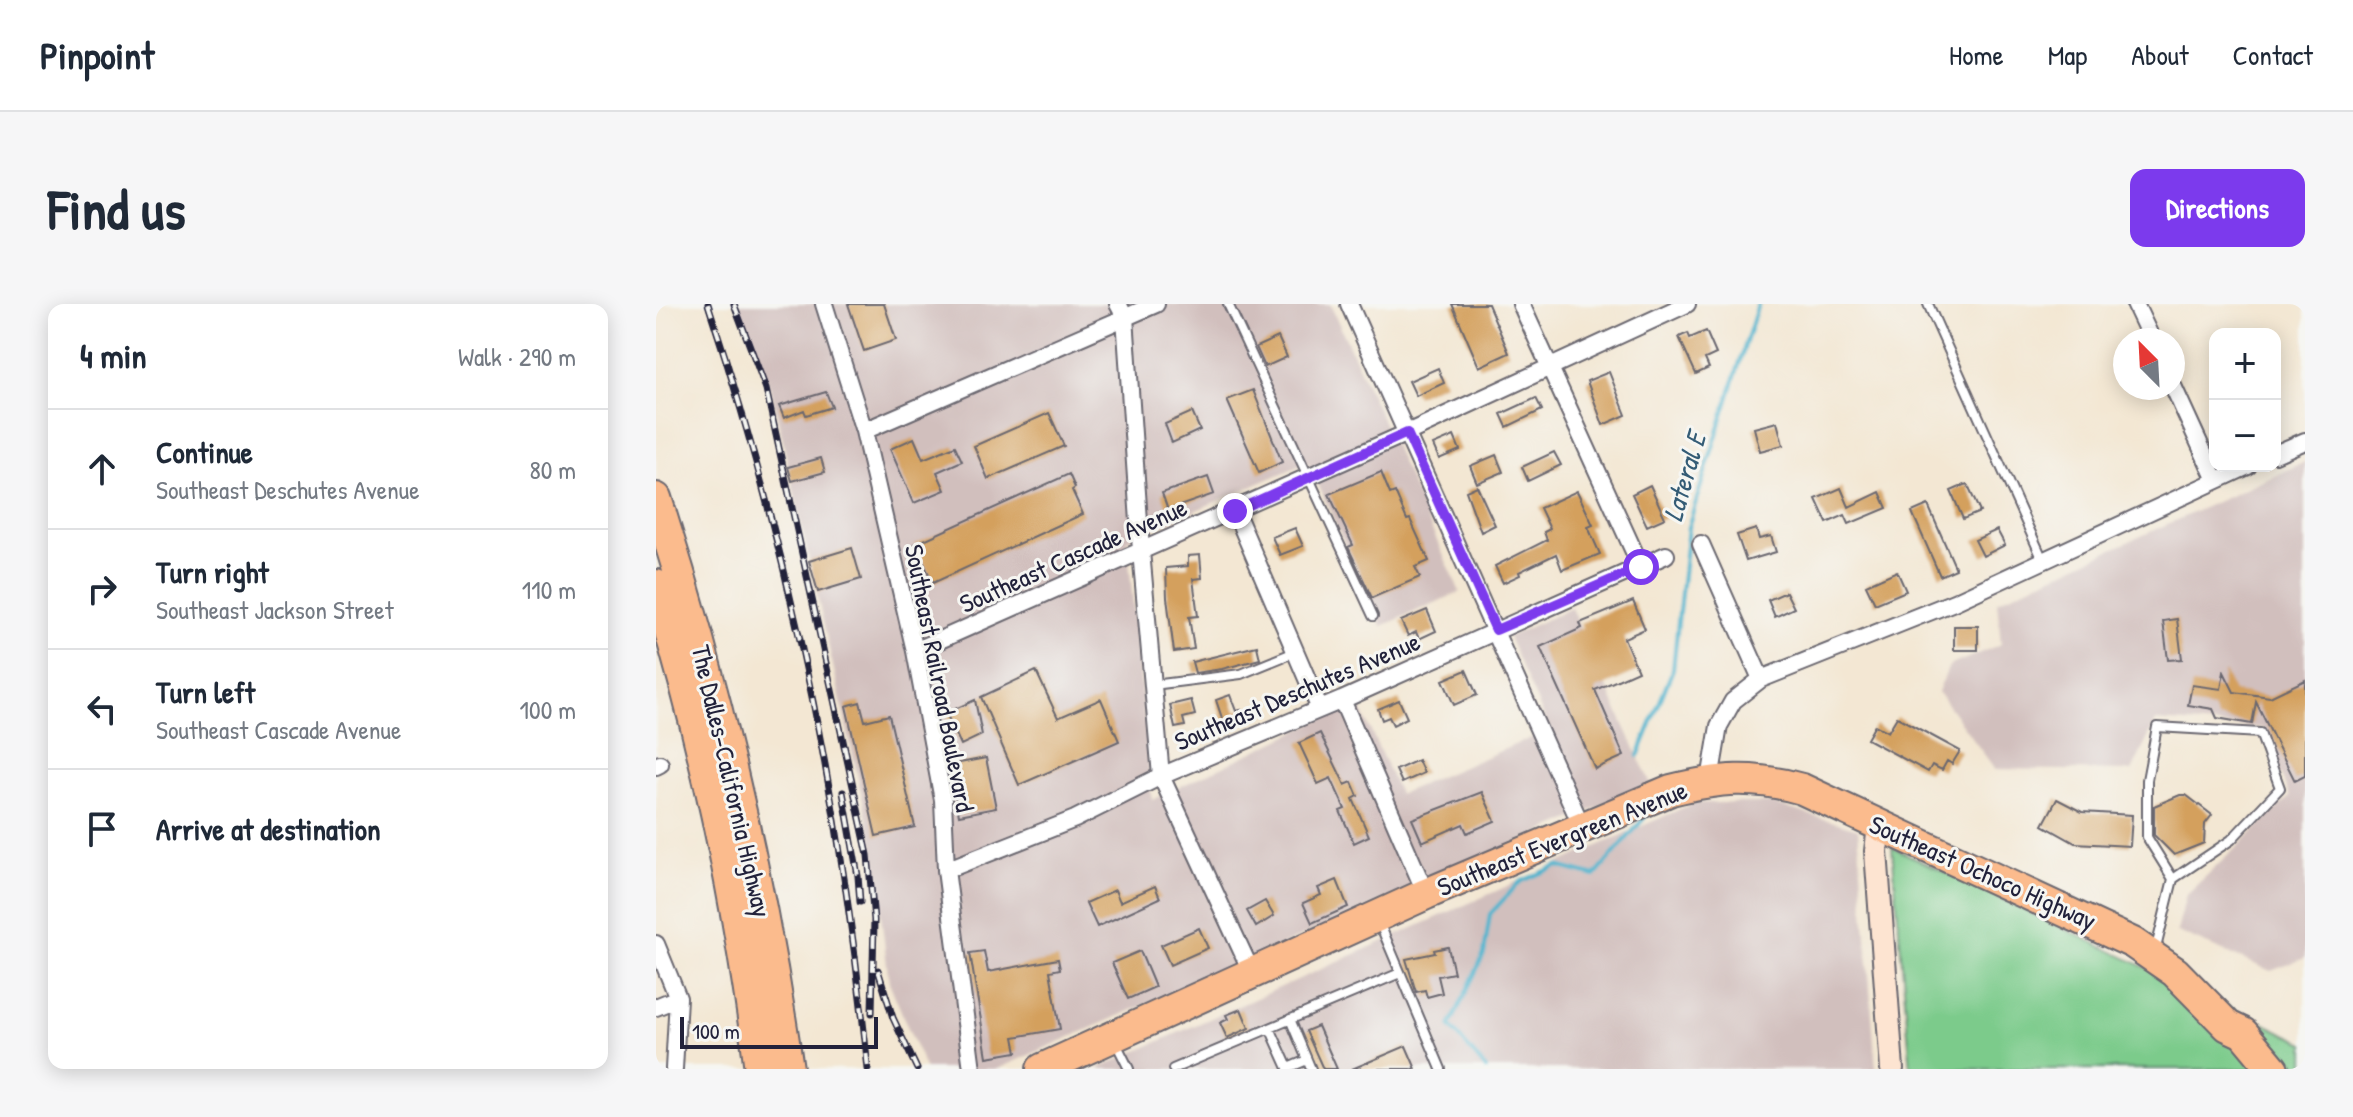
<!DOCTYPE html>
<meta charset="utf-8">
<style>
body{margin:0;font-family:"Patrick Hand",sans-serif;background:#f6f6f7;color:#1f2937}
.controls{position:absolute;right:24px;top:24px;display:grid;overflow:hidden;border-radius:16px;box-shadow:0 4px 20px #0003}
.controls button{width:72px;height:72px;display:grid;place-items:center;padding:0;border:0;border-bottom:2px solid #e0e1e3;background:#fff;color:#1f2937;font:40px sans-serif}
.compass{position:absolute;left:1457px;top:24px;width:72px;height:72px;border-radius:50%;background:#fff;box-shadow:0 4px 20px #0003;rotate:336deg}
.scale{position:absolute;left:24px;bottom:20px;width:198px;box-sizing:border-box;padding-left:8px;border:4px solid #22223b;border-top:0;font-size:22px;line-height:28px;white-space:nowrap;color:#22223b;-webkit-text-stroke:6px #f6f6f2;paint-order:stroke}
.stop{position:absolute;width:24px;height:24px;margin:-18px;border:6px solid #7c3aed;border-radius:50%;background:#fff}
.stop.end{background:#7c3aed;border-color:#fff;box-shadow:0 2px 8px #0008}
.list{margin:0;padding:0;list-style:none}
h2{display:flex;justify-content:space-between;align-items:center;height:104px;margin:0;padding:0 32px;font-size:34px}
h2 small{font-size:26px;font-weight:400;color:#747a83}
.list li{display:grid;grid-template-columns:52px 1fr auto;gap:24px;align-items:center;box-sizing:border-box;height:120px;padding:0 32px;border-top:2px solid #e0e1e3}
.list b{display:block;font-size:30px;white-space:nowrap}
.list p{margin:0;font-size:26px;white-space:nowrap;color:#747a83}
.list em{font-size:26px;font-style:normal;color:#747a83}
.icon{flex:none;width:44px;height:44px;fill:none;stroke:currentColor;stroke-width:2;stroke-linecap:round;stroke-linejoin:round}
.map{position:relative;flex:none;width:1649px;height:765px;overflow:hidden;border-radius:16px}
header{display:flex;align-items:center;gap:48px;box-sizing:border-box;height:112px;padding:0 40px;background:#fff;border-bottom:2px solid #e0e1e3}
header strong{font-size:38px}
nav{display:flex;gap:44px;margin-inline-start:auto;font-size:28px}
.intro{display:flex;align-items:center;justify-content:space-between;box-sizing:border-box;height:192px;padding:0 48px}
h1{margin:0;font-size:56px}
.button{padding:20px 36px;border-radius:16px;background:#7c3aed;color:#fff;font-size:28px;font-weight:700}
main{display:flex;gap:48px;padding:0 48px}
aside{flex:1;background:#fff;border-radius:16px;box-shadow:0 4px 20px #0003}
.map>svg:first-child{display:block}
.industrial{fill:#d1bfbd}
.green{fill:#7ccb8b;stroke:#4f7663;stroke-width:2}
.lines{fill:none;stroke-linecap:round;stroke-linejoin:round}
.stream{stroke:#4fb4ce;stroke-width:4}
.building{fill:#d4a05d}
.lane-casing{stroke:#6b6770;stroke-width:12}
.street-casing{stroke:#6b6770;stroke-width:20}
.secondary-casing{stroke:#6b6770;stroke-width:26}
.highway-casing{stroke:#6b6770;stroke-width:34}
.lane{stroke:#fff;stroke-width:8}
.street{stroke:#fff;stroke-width:16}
.secondary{stroke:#fde4d1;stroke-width:22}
.highway{stroke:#fbbb8d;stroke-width:30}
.rail-casing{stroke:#22223b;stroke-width:7}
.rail{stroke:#f6f6f2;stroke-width:4;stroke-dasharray:12;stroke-linecap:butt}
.route{stroke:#7c3aed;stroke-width:10}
.labels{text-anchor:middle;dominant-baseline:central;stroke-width:6;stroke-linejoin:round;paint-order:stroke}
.street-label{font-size:26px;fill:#22223b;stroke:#f6f6f2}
.water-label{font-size:28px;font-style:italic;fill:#345c76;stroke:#f6f6f2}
</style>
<header>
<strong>Pinpoint</strong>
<nav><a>Home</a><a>Map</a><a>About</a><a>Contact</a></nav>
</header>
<div class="intro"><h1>Find us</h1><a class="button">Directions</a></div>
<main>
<aside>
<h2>4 min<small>Walk · 290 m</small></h2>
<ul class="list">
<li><svg class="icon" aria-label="ahead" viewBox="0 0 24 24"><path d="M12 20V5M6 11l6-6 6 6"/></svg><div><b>Continue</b><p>Southeast Deschutes Avenue</p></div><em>80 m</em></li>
<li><svg class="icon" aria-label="right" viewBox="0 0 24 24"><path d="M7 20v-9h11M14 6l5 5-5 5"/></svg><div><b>Turn right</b><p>Southeast Jackson Street</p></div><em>110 m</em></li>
<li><svg class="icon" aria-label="left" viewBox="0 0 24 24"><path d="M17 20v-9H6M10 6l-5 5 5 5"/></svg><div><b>Turn left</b><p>Southeast Cascade Avenue</p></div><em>100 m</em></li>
<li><svg class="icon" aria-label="arrive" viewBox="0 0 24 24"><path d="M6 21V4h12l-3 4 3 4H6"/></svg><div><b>Arrive at destination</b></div></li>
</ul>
</aside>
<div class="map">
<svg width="1649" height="765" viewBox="0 0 1649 765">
<rect width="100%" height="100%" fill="#f6f6f2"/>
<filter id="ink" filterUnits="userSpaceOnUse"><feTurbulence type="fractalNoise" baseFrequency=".0125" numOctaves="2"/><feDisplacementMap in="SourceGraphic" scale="16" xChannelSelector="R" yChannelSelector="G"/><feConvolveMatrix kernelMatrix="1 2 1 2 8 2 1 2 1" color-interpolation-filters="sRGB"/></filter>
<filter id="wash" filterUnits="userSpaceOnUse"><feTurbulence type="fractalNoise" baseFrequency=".006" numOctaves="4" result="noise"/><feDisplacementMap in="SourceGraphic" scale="32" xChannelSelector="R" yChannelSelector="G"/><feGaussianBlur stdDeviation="1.8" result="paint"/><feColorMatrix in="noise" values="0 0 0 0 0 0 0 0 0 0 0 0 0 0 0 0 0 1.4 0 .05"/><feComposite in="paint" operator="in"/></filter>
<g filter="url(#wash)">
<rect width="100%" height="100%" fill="#f3e7d3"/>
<path class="industrial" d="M 82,0 L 674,0 L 804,288 L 726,322 L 652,158 L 471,236 L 496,496 L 702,398 L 743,490 L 894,426 L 852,333 L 915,304 L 995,480 L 341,765 L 269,765 L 233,678 L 216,536 L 116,89 Z
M 1649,158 L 1649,654 L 1615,667 L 1521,628 L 1530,591 L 1634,493 L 1607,424 L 1500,417 L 1476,467 L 1339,465 L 1282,388 L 1293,362 L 1345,340 L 1341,297 Z
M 1038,499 L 1114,499 L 1202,525 L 1220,765 L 441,765 Z"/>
<path class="green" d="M 1236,543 L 1649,739 L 1649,765 L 1255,765 Z"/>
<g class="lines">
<path class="stream" d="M 982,452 L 1017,365 L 1032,223 L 1102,0
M 830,765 L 794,722 L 828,650 L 834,610 L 864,578 L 901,562 L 939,572 L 989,513"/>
</g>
<g id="blocks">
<path class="building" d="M 192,0 L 228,0 L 240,36 L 208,47 Z
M 796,0 L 832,0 L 853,49 L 823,63 Z
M 1050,27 L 1060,50 L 1049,55 L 1053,64 L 1040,70 L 1023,33 L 1032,29 L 1034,34 Z
M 622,33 L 631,53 L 609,63 L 600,43 Z
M 782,64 L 788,79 L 760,92 L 753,77 Z
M 953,68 L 970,111 L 947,121 L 931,77 Z
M 597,86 L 626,158 L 603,169 L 571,96 Z
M 170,88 L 176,103 L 150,111 L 148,106 L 128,114 L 123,102 Z
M 880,94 L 886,106 L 851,123 L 845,110 Z
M 536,108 L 544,126 L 516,139 L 509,120 Z
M 393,109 L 408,142 L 332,175 L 318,142 Z
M 1121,118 L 1127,141 L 1104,147 L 1098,124 Z
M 798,132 L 804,146 L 783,155 L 777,141 Z
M 258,134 L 267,155 L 299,142 L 306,157 L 281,168 L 289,186 L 258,199 L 234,145 Z
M 898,148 L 905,161 L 872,177 L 866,163 Z
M 840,151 L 847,168 L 821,179 L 814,162 Z
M 165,154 L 169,168 L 136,177 L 132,163 Z
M 725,168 L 734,190 L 739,188 L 751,216 L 754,215 L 773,257 L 759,263 L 764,273 L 716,294 L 692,243 L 697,241 L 673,190 Z
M 413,170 L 419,184 L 416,186 L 427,210 L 277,279 L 259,240 Z
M 552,173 L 558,190 L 512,206 L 506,189 Z
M 1311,180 L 1324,208 L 1307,215 L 1295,187 Z
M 994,181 L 1009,214 L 991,222 L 976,190 Z
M 821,182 L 839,221 L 825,228 L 810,187 Z
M 1185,184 L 1193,203 L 1224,188 L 1231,204 L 1193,220 L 1189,211 L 1171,219 L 1160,195 Z
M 921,187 L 937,221 L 932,223 L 944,250 L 906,266 L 900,250 L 863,268 L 864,271 L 847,279 L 839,262 L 891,236 L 888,228 L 894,225 L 884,204 Z
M 1272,201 L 1300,265 L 1284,272 L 1256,208 Z
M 639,224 L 647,242 L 624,251 L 616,233 Z
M 1100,225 L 1103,235 L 1115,232 L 1120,248 L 1090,257 L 1081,231 Z
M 1341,226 L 1349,241 L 1327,252 L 1319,236 Z
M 196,244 L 205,275 L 162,288 L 153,257 Z
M 544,251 L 546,274 L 537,275 L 542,312 L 533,313 L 538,345 L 518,348 L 511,294 L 510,264 L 532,262 L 532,252 Z
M 1241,267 L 1250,287 L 1219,300 L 1210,281 Z
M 1130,288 L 1138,304 L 1119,313 L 1112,296 Z
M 977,297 L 989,325 L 968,334 L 982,367 L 939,386 L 968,452 L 939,465 L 884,343 L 926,324 L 924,319 Z
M 771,306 L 780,327 L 763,335 L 760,328 L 752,332 L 745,317 Z
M 1521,315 L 1526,355 L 1512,356 L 1507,317 Z
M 1298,322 L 1322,322 L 1322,346 L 1298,346 Z
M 601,342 L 604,355 L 566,365 L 539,369 L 536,358 Z
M 810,366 L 821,391 L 798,401 L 787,376 Z
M 380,367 L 402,414 L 445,395 L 463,437 L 363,481 L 325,393 Z
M 1568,368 L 1578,388 L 1614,393 L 1649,376 L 1649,472 L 1639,477 L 1600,398 L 1596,420 L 1561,414 L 1557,405 L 1532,401 L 1536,381 L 1565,385 Z
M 574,391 L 580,407 L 585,406 L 589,416 L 569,423 L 560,396 Z
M 319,396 L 326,431 L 305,441 L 290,409 Z
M 535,396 L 539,411 L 527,414 L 529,422 L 519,424 L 514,401 Z
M 743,396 L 751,414 L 737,421 L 733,413 L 726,416 L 722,405 Z
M 204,398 L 209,417 L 233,411 L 259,523 L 220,532 L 190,402 Z
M 1241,413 L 1304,447 L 1296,460 L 1291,457 L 1286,466 L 1276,461 L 1272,468 L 1211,435 L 1219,421 L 1232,428 Z
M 664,429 L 689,481 L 696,478 L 702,492 L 697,495 L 713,532 L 698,539 L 684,507 L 689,505 L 675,474 L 662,480 L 643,439 Z
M 330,454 L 340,504 L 303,511 L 293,461 Z
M 762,456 L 768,469 L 746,479 L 740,466 Z
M 826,488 L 839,517 L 811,529 L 807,520 L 766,538 L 756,515 Z
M 1524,491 L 1530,491 L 1556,511 L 1549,520 L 1548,539 L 1518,551 L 1498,531 L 1498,502 Z
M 1401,495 L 1426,508 L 1476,511 L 1474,542 L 1419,539 L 1387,521 Z
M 681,576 L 692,603 L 656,619 L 647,599 L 665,591 L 662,584 Z
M 499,582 L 504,594 L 441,623 L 430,599 L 459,586 L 464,598 Z
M 609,597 L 618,612 L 600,623 L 591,607 Z
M 543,624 L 552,644 L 514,661 L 505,641 Z
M 792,643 L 798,669 L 782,672 L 786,689 L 771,693 L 769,686 L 760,688 L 750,655 L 779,649 L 778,646 Z
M 328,647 L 332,668 L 402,655 L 404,665 L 394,667 L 404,725 L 358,733 L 361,748 L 331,753 L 314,649 Z
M 484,647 L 499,683 L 472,695 L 456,659 Z
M 585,705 L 593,724 L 571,734 L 564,719 L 572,715 L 570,711 Z
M 662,722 L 681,765 L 667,765 L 650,727 Z
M 750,742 L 760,765 L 696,765 Z"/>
</g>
</g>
<g filter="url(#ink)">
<use href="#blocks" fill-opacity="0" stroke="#6b6770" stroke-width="2"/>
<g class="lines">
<g class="lane-casing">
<path id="lane" d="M 572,0 L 717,312
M 1272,0 L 1387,256
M 497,381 L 585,370 L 639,348
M 1501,423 L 1604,429 L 1624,484 L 1575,536 L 1517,575 L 1491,533 L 1491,476 Z
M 723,618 L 785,765
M 1499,648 L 1517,575
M 634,715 L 655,765
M 614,724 L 632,764 L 651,756
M 459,737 L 473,765
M 517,765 L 744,669"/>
</g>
<g class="street-casing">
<path id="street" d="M 168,0 L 208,127 L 259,347 L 287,496 L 290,566 L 316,765
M 462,0 L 469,13 L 485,247 L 505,472 L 596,669
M 693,0 L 926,523
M 865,0 L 985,263
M 1479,0 L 1496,36
M 1517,82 L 1560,176
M 208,127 L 500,0
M 1619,150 L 1649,137
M 579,207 L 664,405
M 1045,240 L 1105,375
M 259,347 L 751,129 L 1031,0
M 686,396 L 770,590
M 0,462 L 4,460
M 1054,476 L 1063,422 L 1077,397 L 1105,375 L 1298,298 L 1592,162
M 290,566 L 419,515 L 505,472 L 686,396 L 1010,251
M 0,640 L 22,694 L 18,765
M 0,703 L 22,694"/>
</g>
<g class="secondary-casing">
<path id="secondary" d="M 1223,522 L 1220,547 L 1236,765"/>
</g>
<g class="highway-casing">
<path id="highway" d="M 0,194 C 60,381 104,570 132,765
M 0,281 C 49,438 83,601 104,765
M 386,765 L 770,590 L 1015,486 C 1064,474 1096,471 1146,485 L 1477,639 L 1519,668 L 1572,722 L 1587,729 L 1617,765"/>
</g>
<use href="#lane" class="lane"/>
<use href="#street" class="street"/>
<use href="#secondary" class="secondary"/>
<use href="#highway" class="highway"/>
<g class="rail-casing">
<path id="rail" d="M 52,0 C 134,248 186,506 212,765
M 78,0 L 110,85 L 212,551 L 218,616 L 216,709
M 187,488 L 202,572 L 204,598
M 222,666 L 237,714 L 261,765"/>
</g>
<use href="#rail" class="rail"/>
</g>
</g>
<g class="lines" filter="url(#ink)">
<path class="route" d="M 579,207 L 751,129 L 840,326 L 985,263"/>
</g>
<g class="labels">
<g class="street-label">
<text transform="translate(417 251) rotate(-24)">Southeast Cascade Avenue</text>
<text transform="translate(284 374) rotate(79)">Southeast Railroad Boulevard</text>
<text transform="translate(641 387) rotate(-23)">Southeast Deschutes Avenue</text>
<text transform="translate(76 477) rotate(77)">The Dalles-California Highway</text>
<text transform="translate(906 534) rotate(-22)">Southeast Evergreen Avenue</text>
<text transform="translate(1327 568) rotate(24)">Southeast Ochoco Highway</text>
</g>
<g class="water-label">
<text transform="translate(1028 173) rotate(-74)">Lateral E</text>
</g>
</g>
</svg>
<div class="controls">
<button>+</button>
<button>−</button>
</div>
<svg class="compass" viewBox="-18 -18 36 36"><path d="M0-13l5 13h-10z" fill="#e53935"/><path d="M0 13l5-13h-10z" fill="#747a83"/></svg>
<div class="scale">100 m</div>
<div class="stop" style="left:985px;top:263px"></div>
<div class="stop end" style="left:579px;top:207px"></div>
</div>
</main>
